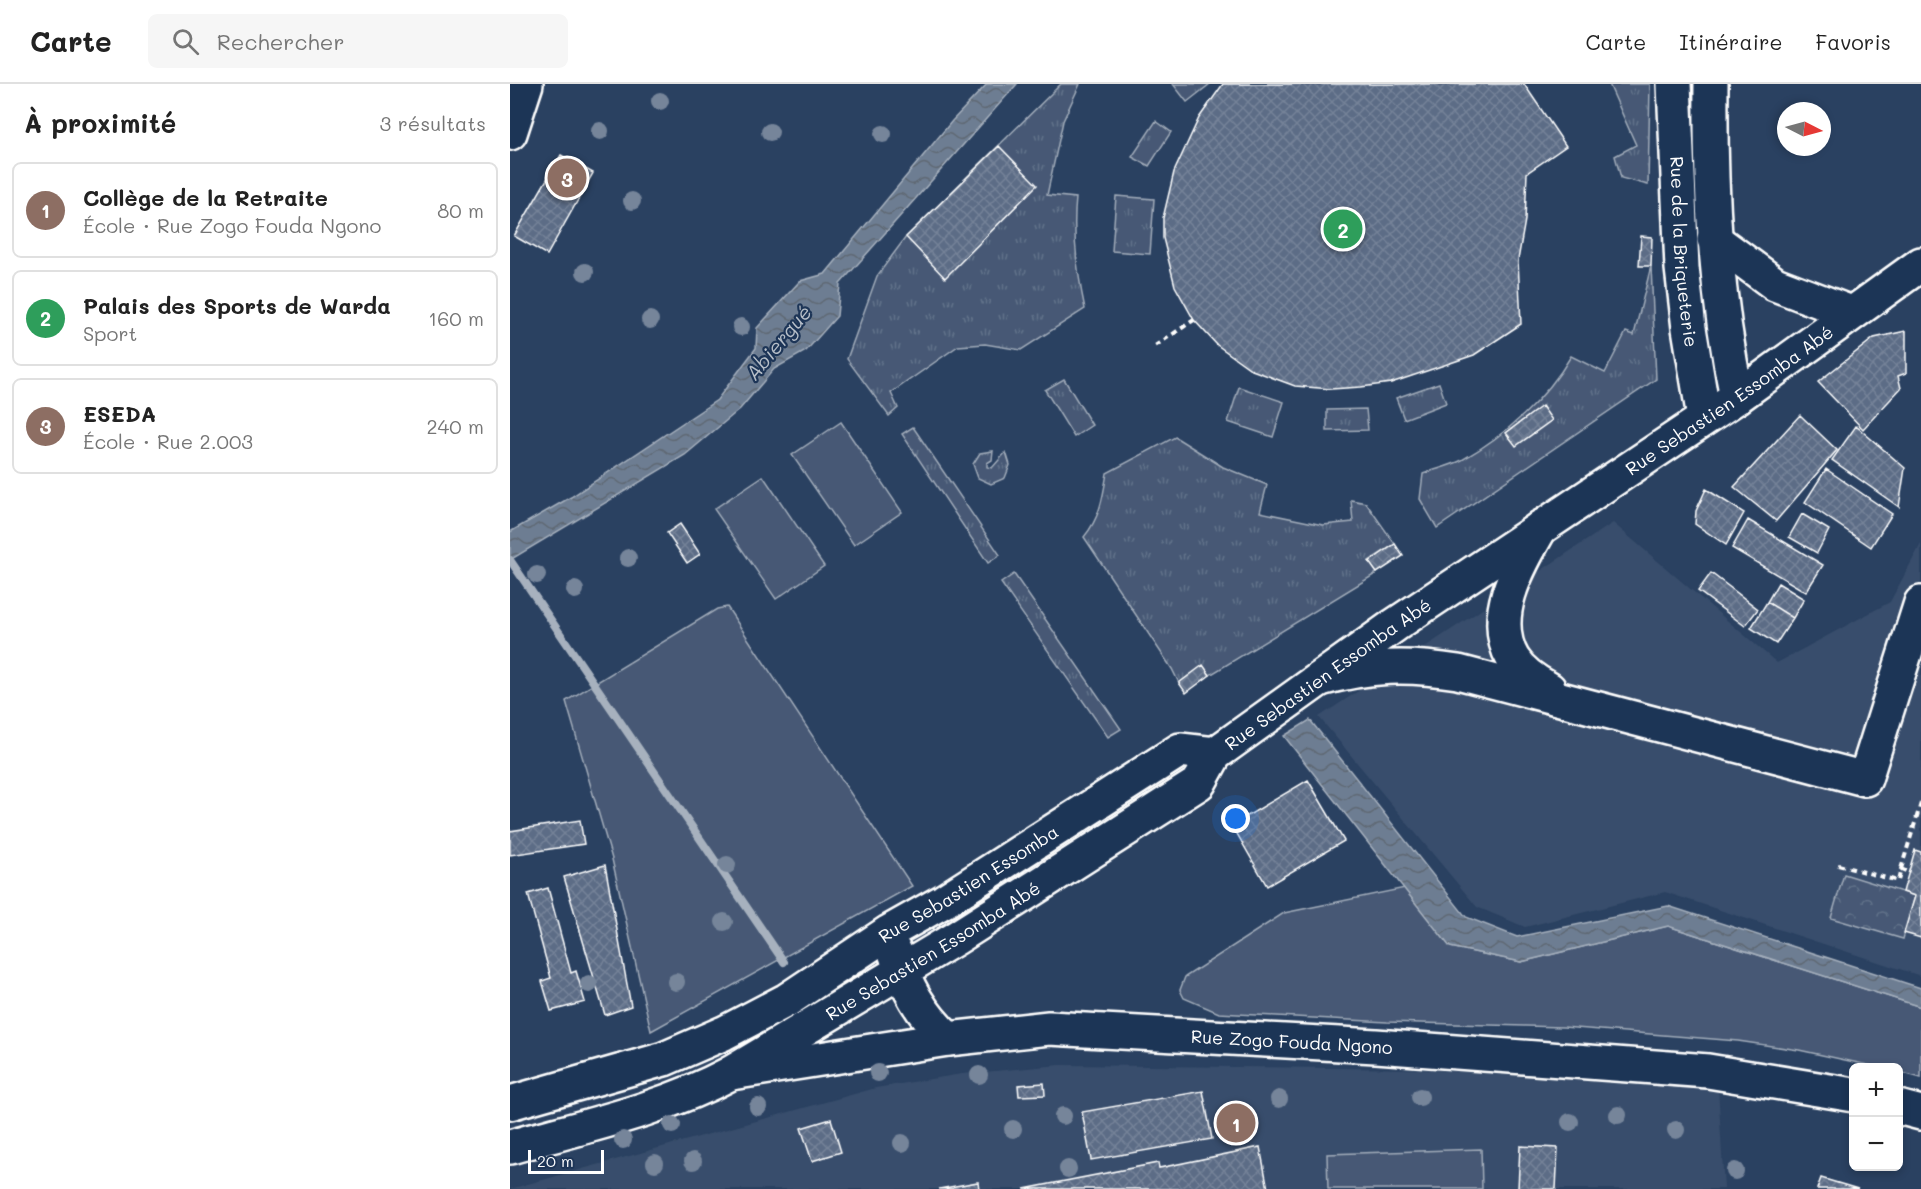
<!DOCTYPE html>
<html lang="fr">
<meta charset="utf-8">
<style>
body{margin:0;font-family:Mali,sans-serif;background:#f6f6f6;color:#222}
.controls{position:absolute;right:18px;bottom:18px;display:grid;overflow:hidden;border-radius:9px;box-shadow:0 3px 9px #0003}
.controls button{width:54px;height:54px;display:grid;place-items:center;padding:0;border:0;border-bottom:2px solid #e0e0e0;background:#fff;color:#222;font:30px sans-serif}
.compass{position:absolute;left:1267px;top:18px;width:54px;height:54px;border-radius:50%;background:#fff;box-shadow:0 3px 9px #0003;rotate:96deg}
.scale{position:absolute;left:18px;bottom:15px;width:76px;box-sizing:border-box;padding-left:6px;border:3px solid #fff;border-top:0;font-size:16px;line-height:21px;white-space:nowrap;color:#fff;-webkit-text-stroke:4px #1d3557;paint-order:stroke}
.you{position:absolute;left:726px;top:735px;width:21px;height:21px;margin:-15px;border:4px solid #fff;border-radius:50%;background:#1a73e8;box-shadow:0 0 0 9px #1a73e833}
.badge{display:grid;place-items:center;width:39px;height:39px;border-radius:50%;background:#1a73e8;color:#fff;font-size:20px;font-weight:700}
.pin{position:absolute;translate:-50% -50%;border:3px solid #fff;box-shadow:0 2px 6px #0006}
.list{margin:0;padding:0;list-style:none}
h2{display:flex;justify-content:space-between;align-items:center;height:78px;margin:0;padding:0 24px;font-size:26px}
h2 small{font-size:20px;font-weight:400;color:#767676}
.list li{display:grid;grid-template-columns:39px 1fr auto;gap:18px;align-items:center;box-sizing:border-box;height:96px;margin:0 12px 12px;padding:0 12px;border:2px solid #e0e0e0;border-radius:9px}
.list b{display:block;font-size:22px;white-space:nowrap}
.list p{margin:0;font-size:20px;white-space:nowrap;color:#767676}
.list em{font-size:20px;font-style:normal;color:#767676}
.icon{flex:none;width:33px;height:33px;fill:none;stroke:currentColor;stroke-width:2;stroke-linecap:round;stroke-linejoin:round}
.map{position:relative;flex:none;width:1411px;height:1105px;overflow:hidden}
header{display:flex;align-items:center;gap:36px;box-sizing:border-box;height:84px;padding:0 30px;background:#fff;border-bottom:2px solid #e0e0e0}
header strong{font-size:28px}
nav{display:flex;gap:33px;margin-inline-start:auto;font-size:21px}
.search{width:420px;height:54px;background:#f6f6f6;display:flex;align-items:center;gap:15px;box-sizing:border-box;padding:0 21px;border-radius:9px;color:#767676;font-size:22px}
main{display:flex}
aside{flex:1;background:#fff}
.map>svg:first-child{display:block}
.built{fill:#394e6c}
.grass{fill:url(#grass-tufts);stroke:#a2acba;stroke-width:1.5}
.park{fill:url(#park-crowns);stroke:#a2acba;stroke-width:1.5}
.garden{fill:#465975;stroke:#a2acba;stroke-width:1.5}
.water{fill:url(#water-waves);stroke:#a7b1be;stroke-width:1.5}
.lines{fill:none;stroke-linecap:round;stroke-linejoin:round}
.stream{stroke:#a7b1be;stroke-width:8}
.building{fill:url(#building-cross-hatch);stroke:#fff;stroke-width:1.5}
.minor-casing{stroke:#fff;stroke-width:38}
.major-casing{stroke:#fff;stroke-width:38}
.path{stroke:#fff;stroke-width:4;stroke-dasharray:6 4.5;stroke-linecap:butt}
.minor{stroke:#1d3557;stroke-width:33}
.major{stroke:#1d3557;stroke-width:33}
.tree{fill:#76859a}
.labels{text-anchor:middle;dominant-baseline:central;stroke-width:4.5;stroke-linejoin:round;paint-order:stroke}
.street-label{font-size:18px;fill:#fff;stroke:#1d3557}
.water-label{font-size:20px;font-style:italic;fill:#b6bec8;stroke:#1d3557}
</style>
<header>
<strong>Carte</strong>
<div class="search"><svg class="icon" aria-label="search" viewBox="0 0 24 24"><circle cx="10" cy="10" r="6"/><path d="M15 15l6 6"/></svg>Rechercher</div>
<nav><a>Carte</a><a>Itinéraire</a><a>Favoris</a></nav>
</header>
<main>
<aside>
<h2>À proximité<small>3 résultats</small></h2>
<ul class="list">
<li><span class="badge" style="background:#8d6e63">1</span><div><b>Collège de la Retraite</b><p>École · Rue Zogo Fouda Ngono</p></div><em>80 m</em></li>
<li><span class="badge" style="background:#2e9e5b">2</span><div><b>Palais des Sports de Warda</b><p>Sport</p></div><em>160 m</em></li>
<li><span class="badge" style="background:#8d6e63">3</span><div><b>ESEDA</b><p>École · Rue 2.003</p></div><em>240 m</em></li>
</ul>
</aside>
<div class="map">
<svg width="1411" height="1105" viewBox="0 0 1411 1105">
<defs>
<pattern id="grass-tufts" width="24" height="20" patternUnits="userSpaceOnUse" patternTransform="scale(1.5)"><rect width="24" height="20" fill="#465975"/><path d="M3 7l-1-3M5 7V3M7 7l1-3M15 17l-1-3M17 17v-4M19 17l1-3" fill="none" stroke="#62728a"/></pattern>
<pattern id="park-crowns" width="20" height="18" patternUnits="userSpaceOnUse" patternTransform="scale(1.5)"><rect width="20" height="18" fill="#465975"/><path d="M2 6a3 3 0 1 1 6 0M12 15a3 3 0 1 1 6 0" fill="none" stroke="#62728a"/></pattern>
<pattern id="water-waves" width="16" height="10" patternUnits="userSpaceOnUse" patternTransform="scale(1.5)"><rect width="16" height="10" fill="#6d7d92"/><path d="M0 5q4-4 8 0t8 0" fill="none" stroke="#5e6772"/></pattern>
<pattern id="building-cross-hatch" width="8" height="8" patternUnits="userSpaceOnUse" patternTransform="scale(1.5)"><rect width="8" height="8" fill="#5b6c86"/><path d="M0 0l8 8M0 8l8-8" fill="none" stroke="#748298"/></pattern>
</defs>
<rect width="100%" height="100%" fill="#2a4161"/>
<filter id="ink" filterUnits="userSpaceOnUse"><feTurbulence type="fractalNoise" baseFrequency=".0167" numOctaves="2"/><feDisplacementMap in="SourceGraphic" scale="12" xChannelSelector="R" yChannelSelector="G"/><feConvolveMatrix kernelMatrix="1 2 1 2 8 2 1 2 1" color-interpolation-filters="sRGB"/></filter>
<g filter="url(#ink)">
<path class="built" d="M 1103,439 L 1267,579 L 1380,518 L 1411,460 L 1411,892 L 1155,808 L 1015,843 L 967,823 L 809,633 Z
M 550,981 L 909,985 L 1208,1003 L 1214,1105 L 0,1105 L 366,1004 L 452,990 Z"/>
<path class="grass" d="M 551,0 L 570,0 L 553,37 L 537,111 L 566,114 C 562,152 567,188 575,225 L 511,266 L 475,260 L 448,262 L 381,309 L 388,324 L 379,332 L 337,275 L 367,192 L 396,153 Z
M 663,0 L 700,0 L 677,18 Z
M 1099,0 L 1140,0 L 1138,101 L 1111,94 L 1105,72 L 1126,61 Z
M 646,37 L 661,48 L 639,82 L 622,73 Z
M 606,112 L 644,115 L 640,170 L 602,167 Z
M 1141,182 L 1146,295 L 927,444 L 910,415 L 913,390 C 926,385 940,382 952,376 C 996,351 1036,315 1061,272 L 1095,289 L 1116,248 L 1124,251 Z
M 554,295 L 582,341 L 564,353 L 535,306 Z
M 929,299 L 936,319 L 894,335 L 886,314 Z
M 729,303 L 774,318 L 763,353 L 718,338 Z
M 856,325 L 858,346 L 817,347 L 817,326 Z
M 403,343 L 490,471 L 478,479 L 392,350 Z
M 665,353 L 713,383 L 757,401 L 750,428 L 813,441 L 843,438 L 841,416 L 856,419 L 885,460 L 859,477 L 867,489 L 700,591 L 693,582 L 669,599 L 662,585 L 574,453 C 590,434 593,413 597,389 Z
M 483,367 L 482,376 L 477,379 L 477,383 L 482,384 L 496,368 L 500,381 L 495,394 L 481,400 L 468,394 L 463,380 L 470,369 Z
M 504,490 L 611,645 L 598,653 L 491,499 Z"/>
<path class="park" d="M 1334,790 L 1405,812 L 1393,855 L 1321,834 Z"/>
<path class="garden" d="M 331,338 L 392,428 L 344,461 L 282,371 Z
M 253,392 L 314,482 L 266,515 L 204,425 Z
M 217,523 L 402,802 L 141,947 L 102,775 L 56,617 L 207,525 Z
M 895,804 L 941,863 L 1011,878 L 1158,842 L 1411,923 L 1411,994 L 1389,988 L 1388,984 L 1367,983 L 1289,966 L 1228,957 L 1053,943 L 877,938 L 709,929 L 674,914 L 670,906 L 675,893 L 774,829 Z
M 971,1065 L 972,1105 L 818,1105 L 817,1070 Z"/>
<path class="water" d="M 477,0 L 507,0 L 330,200 L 327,232 L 296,267 L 264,285 L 230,325 L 175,371 L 0,476 L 0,448 L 61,413 L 207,316 L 246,264 L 247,244 L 290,197 L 315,190 L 442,37 Z
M 800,636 L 956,833 L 1007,853 L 1158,822 L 1411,904 L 1411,923 L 1158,842 L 1011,878 L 940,863 L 774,652 Z"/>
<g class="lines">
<path class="stream" d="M 0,476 L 274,878"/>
</g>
<path class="building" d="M 713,0 L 1014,0 L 1056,62 L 1017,89 L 1015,136 L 1008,176 L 1011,240 L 964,271 L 881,299 L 851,303 L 821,305 L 785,302 L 742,286 L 707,261 L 684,236 L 665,202 L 653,154 L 653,134 L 664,88 L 689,34 Z
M 489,62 L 527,101 L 435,194 L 396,153 Z
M 51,71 L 83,89 L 37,171 L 4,152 Z
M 1131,152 L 1142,153 L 1141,182 L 1129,182 Z
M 1396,247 L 1396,289 L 1388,292 L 1391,304 L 1353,345 L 1308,298 L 1364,254 Z
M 1032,322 L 1042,336 L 1006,362 L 996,349 Z
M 1290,331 L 1327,366 L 1266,437 L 1224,403 Z
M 1346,342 L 1395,384 L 1389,423 L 1322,376 Z
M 1316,385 L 1382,430 L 1361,463 L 1295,418 Z
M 1196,405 L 1234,429 L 1216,461 L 1185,440 L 1186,427 Z
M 1292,430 L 1319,446 L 1307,469 L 1279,453 Z
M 1238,436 L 1313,481 L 1296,508 L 1222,464 Z
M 170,440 L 190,470 L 177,479 L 157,449 Z
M 885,460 L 893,472 L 867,489 L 859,478 Z
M 1201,489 L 1248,525 L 1235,542 L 1188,507 Z
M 1268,499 L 1294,515 L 1283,534 L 1257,518 Z
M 1257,518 L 1283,534 L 1266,560 L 1241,544 Z
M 693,581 L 700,591 L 676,609 L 669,599 Z
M 798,696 L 834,757 L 757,802 L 722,741 Z
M 70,736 L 74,760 L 0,771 L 0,747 Z
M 1405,766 L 1411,768 L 1411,854 L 1394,849 L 1405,812 L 1393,808 Z
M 95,781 L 121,922 L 95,931 L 54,793 Z
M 38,804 L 61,889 L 66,887 L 75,918 L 41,927 L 32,897 L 41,894 L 18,810 Z
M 534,999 L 535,1011 L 509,1012 L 508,1001 Z
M 693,1007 L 702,1055 L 581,1076 L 572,1028 Z
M 321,1035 L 331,1068 L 302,1077 L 291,1044 Z
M 1010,1062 L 1048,1064 L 1046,1105 L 1008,1105 Z
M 750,1063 L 758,1105 L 514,1105 L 648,1079 L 649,1084 Z
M 1311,1094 L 1348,1105 L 1307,1105 Z
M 468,1098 L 469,1105 L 429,1105 Z"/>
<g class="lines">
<g class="minor-casing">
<g id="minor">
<path id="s1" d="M 1164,0 L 1172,184 L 1179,244 L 1194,334"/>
<path d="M 1201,0 C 1200,106 1205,209 1227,313"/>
<path d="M 0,49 L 16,0"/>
<path d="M 1031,443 C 1010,480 978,532 1003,575 C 1011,588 1026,598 1039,605"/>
<path d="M 810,595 C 860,581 897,580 948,588 L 1355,695 L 1411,519"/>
</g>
</g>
<g class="major-casing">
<g id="major">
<path d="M 1204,155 L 1265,200 L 1341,229"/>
<path d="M 385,868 C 396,903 411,930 438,955"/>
<path id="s2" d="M 221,989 L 446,854 L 689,699 L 705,670 L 885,541 L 1227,313 L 1411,180"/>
<path id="s3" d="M 0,1019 L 154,975 L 214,949 L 277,916 L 379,848 L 434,817 L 670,666 L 705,670"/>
<path d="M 1388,1023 L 1411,1029"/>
<path id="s4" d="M 0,1063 C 75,1042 152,1026 221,989 L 438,955 L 539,944 L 866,962 L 1198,987 L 1344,1011"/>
</g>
</g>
<path class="path" d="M 645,262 L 684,236
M 1328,781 L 1388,797 L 1391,785 L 1398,788
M 1391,785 L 1411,719"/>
<use href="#minor" class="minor"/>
<use href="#major" class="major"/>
</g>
<g class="tree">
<circle cx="150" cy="17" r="9"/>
<circle cx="90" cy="47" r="9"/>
<circle cx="260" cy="48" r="9"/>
<circle cx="373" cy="50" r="9"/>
<circle cx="122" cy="117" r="9"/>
<circle cx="75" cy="188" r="9"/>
<circle cx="140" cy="236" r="9"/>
<circle cx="231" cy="243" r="9"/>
<circle cx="118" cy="474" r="9"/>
<circle cx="27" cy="491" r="9"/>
<circle cx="65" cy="506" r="9"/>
<circle cx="217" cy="781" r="9"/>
<circle cx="214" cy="838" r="9"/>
<circle cx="166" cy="898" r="9"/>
<circle cx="79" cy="900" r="9"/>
<circle cx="368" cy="989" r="9"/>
<circle cx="469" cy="991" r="9"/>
<circle cx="910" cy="1013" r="9"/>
<circle cx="769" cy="1015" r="9"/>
<circle cx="248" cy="1023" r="9"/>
<circle cx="1108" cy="1031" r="9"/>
<circle cx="553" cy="1032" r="9"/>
<circle cx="1060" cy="1038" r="9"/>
<circle cx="162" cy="1041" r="9"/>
<circle cx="503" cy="1045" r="9"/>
<circle cx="1166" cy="1046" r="9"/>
<circle cx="113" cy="1056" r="9"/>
<circle cx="392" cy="1059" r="9"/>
<circle cx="183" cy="1077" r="9"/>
<circle cx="145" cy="1079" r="9"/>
<circle cx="558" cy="1085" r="9"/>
<circle cx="1225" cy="1087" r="9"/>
</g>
</g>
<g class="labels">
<g class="street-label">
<text stroke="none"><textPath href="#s1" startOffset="168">Rue de la Briqueterie</textPath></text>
<text stroke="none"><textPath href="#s2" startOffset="1208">Rue Sebastien Essomba Abé</textPath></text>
<text stroke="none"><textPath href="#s2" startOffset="722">Rue Sebastien Essomba Abé</textPath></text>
<text stroke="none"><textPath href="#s3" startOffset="512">Rue Sebastien Essomba</textPath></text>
<text stroke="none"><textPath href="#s2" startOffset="236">Rue Sebastien Essomba Abé</textPath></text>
<text stroke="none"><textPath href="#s4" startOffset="798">Rue Zogo Fouda Ngono</textPath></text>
</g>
<g class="water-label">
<text transform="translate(268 258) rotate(-50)">Abiergué</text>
</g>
</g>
</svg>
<div class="controls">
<button>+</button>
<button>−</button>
</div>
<svg class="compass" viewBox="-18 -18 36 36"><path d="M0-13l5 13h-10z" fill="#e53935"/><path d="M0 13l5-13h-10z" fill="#767676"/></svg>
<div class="scale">20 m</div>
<div class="you"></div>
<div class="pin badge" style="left:726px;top:1039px;background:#8d6e63">1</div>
<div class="pin badge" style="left:833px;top:145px;background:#2e9e5b">2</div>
<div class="pin badge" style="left:57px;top:94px;background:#8d6e63">3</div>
</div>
</main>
